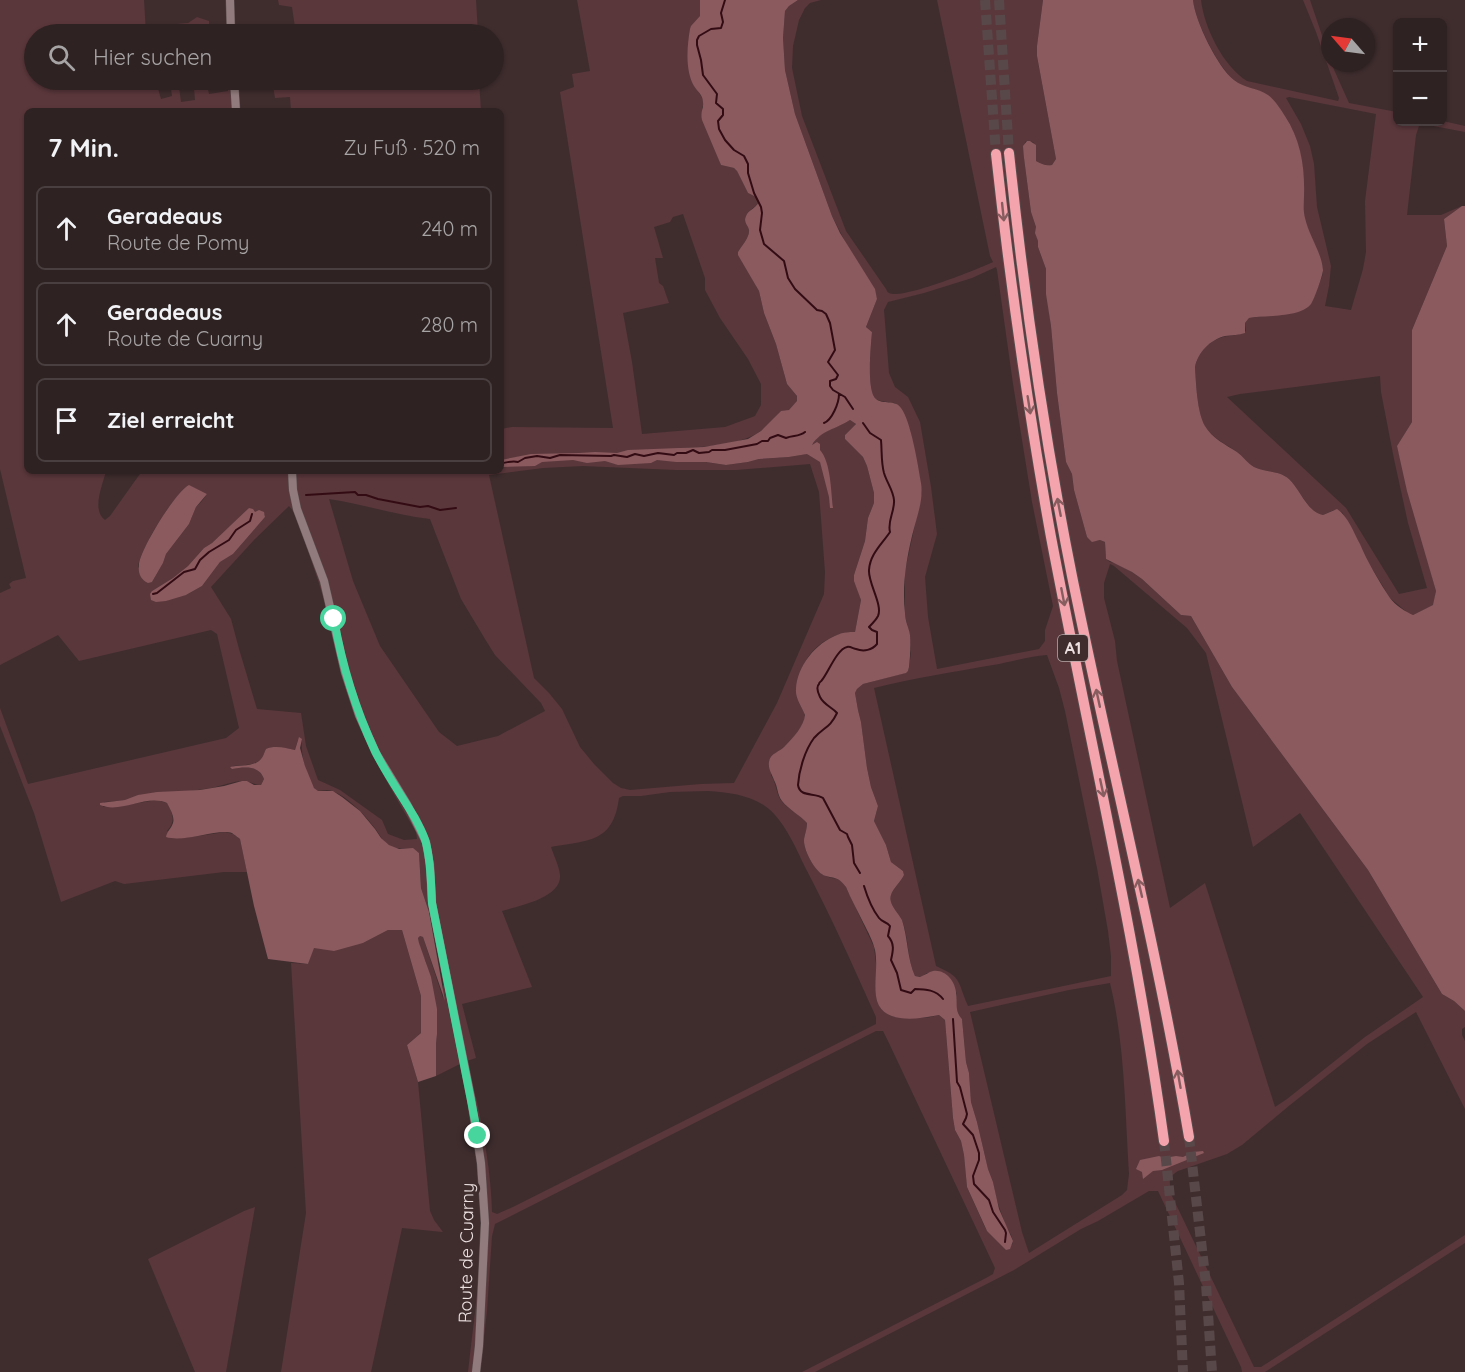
<!DOCTYPE html>
<html lang="de">
<meta charset="utf-8">
<style>
body{margin:0;font-family:Quicksand,sans-serif;background:#372a2a;color:#f1f3f6}
.controls{position:absolute;right:18px;top:18px;display:grid;overflow:hidden;border-radius:9px;box-shadow:0 2px 4px #0004}
.controls button{width:54px;height:54px;display:grid;place-items:center;padding:0;border:0;border-bottom:2px solid #4a3f40;background:#2f2222;color:#f1f3f6;font:30px sans-serif}
.compass{position:absolute;left:1321px;top:18px;width:54px;height:54px;border-radius:50%;background:#2f2222;box-shadow:0 2px 4px #0004;rotate:298deg}
.stop{position:absolute;width:18px;height:18px;margin:-14px;border:4px solid #48d49d;border-radius:50%;background:#fff}
.stop.end{background:#48d49d;border-color:#fff;box-shadow:0 2px 6px #0008}
.list{margin:0;padding:0;list-style:none}
h2{display:flex;justify-content:space-between;align-items:center;height:78px;margin:0;padding:0 24px;font-size:26px}
h2 small{font-size:20px;font-weight:400;color:#a7a4a5}
.list li{display:grid;grid-template-columns:39px 1fr auto;gap:18px;align-items:center;box-sizing:border-box;height:84px;margin:0 12px 12px;padding:0 12px;border:2px solid #4a3f40;border-radius:9px}
.list b{display:block;font-size:22px;white-space:nowrap}
.list p{margin:0;font-size:20px;white-space:nowrap;color:#a7a4a5}
.list em{font-size:20px;font-style:normal;color:#a7a4a5}
.icon{flex:none;width:33px;height:33px;fill:none;stroke:currentColor;stroke-width:2;stroke-linecap:round;stroke-linejoin:round}
.map{position:relative;flex:none;width:1465px;height:1372px;overflow:hidden}
.search{position:absolute;background:#2f2222;box-shadow:0 2px 4px #0004;left:24px;top:24px;width:480px;height:66px;display:flex;align-items:center;gap:15px;box-sizing:border-box;padding:0 21px;border-radius:33px;color:#a7a4a5;font-size:22px}
.panel{position:absolute;background:#2f2222;box-shadow:0 2px 4px #0004;left:24px;top:108px;width:480px;height:366px;border-radius:9px}
.map>svg:first-child{display:block}
.green{fill:#5a373b;fill-rule:evenodd}
.forest{fill:#8a5a5f}
.lines{fill:none;stroke-linecap:round;stroke-linejoin:round}
.stream{stroke:#330c13;stroke-width:2}
.highway-tunnel{stroke:#594849;stroke-width:10;stroke-dasharray:10 5;stroke-linecap:butt}
.secondary-casing{stroke:#594a4b;stroke-width:9}
.highway-casing{stroke:#594a4b;stroke-width:12}
.secondary{stroke:#917b7c;stroke-width:8}
.highway{stroke:#f3a4ac;stroke-width:10}
.oneway{stroke:#875d60}
.route{stroke:#48d49d;stroke-width:8}
.labels{text-anchor:middle;dominant-baseline:central;stroke-width:6;stroke-linejoin:round;paint-order:stroke}
.shield{fill:#3f2d2e;stroke:#b8aaab;stroke-width:1.5}
.shield-label{font-size:16px;font-weight:bold;fill:#ece0e0}
.street-label{font-size:18px;fill:#ece0e0;stroke:#3f2d2e}
</style>
<div class="map">
<svg width="1465" height="1372" viewBox="0 0 1465 1372">
<rect width="100%" height="100%" fill="#3f2d2e"/>
<path class="green" d="M 0,0 L 144,0 L 146,34 L 34,34 L 34,80 L 190,80 L 191,85 L 178,86 L 170,87 L 168,82 L 157,85 L 161,99 L 172,96 L 171,89 L 179,87 L 181,102 L 195,100 L 194,88 L 207,85 L 209,94 L 228,91 L 227,81 L 232,80 L 233,111 L 27,111 L 27,471 L 106,471 C 103,484 91,510 105,520 L 110,516 L 142,471 L 501,471 L 501,429 L 512,427 L 613,428 L 560,92 L 574,87 L 572,74 L 590,71 L 577,0 L 700,0 L 700,16 L 699,19 L 694,85 L 703,99 L 704,103 L 702,108 L 721,165 L 734,168 L 737,171 L 748,193 L 756,197 L 759,202 C 755,208 748,210 746,216 C 743,222 748,225 749,230 C 750,237 741,247 738,252 L 759,291 L 764,313 L 776,344 L 787,384 L 797,396 L 798,401 L 789,411 L 781,411 C 774,418 769,426 761,431 C 739,446 703,447 678,448 L 676,462 L 706,462 L 726,465 L 748,462 L 759,459 L 789,457 L 806,454 C 811,447 815,438 822,434 C 831,428 841,426 850,420 L 856,424 L 845,435 L 845,439 L 863,457 L 867,466 L 874,493 L 874,503 L 868,518 L 865,541 L 854,575 L 861,600 L 855,632 C 835,632 815,644 805,662 C 802,670 800,691 800,699 C 799,706 805,711 805,717 C 805,727 784,749 776,753 L 771,775 C 776,783 776,791 780,799 C 787,809 799,814 807,823 C 807,830 804,836 804,841 C 804,852 816,873 826,876 C 837,881 837,875 846,887 L 874,947 L 876,964 L 876,982 L 903,1018 L 926,1018 L 939,1015 L 945,1020 L 953,1118 L 955,1130 L 961,1141 L 964,1155 L 967,1187 L 984,1225 L 987,1231 L 1012,1245 L 1013,1241 L 1011,1235 L 1006,1226 L 997,1201 L 993,1182 L 988,1169 L 977,1122 L 971,1102 L 969,1073 L 966,1062 L 962,1019 C 955,1011 956,1003 957,993 L 927,973 L 921,977 L 915,976 C 907,959 909,938 902,920 C 898,912 888,904 891,895 C 893,888 901,882 904,875 L 903,871 L 891,862 L 886,845 L 874,821 L 878,806 L 871,787 L 867,768 L 861,722 L 858,710 L 855,693 L 857,689 L 863,684 L 905,673 L 908,671 L 909,667 L 911,653 L 910,636 L 905,616 L 905,571 L 922,492 L 910,429 L 895,403 C 890,402 880,402 876,399 C 866,391 871,345 872,332 L 866,327 L 877,299 L 874,289 L 850,251 L 832,216 L 795,114 L 785,70 L 783,38 L 785,11 L 789,6 L 798,0 L 821,0 L 810,3 L 805,8 L 799,20 L 793,46 L 792,68 L 802,116 L 846,231 L 886,289 C 887,291 887,292 889,293 C 902,300 978,269 993,262 L 990,256 L 937,0 L 1043,0 L 1037,46 L 1037,56 L 1056,159 L 1052,165 C 1045,166 1042,164 1036,161 L 1036,148 L 1033,142 L 1027,141 L 1025,142 L 1024,158 L 1031,212 L 1036,227 L 1036,233 L 1038,241 L 1038,247 L 1046,269 L 1046,287 L 1051,326 L 1057,393 L 1066,462 L 1072,474 L 1074,490 L 1087,537 L 1095,541 L 1100,540 L 1105,542 L 1106,559 L 1110,562 L 1116,563 L 1132,572 L 1142,579 L 1181,615 L 1191,616 L 1232,687 L 1368,870 L 1442,994 L 1454,1001 L 1465,1011 L 1465,1027 L 1462,1029 L 1462,1035 L 1465,1041 L 1465,1109 L 1416,1012 L 1367,1044 L 1290,1105 L 1242,1145 L 1227,1154 L 1178,1171 C 1167,1178 1170,1182 1171,1194 L 1254,1367 L 1261,1367 L 1465,1235 L 1465,1243 L 1265,1372 L 1242,1372 L 1241,1367 L 1158,1191 L 1149,1191 L 1098,1221 L 1081,1229 L 1014,1270 L 815,1372 L 802,1372 L 986,1278 L 993,1274 L 995,1268 L 888,1041 L 883,1031 L 876,1031 L 495,1224 L 492,1236 L 487,1311 L 480,1372 L 468,1372 C 473,1326 480,1280 481,1234 C 482,1176 471,1121 460,1064 L 436,1076 L 436,1044 L 437,1034 L 426,962 C 422,954 419,947 418,938 L 420,936 L 423,937 L 443,998 L 443,982 L 429,912 L 421,888 L 419,853 C 410,845 398,852 389,845 C 382,841 379,833 374,827 C 364,814 344,792 327,790 C 324,790 321,791 317,791 C 307,783 300,752 302,739 L 298,740 L 295,750 L 286,748 L 266,749 C 264,752 264,755 262,758 C 256,766 241,765 233,766 L 232,769 C 245,767 259,765 264,779 L 261,785 C 255,785 249,781 243,781 C 234,781 221,786 211,788 C 176,793 140,800 104,802 L 103,807 L 119,806 L 157,800 L 167,803 C 173,814 176,821 167,831 L 185,838 L 225,832 L 233,834 L 240,839 L 247,872 L 224,872 L 124,884 L 115,881 L 61,902 L 34,813 L 0,726 L 0,708 L 28,784 L 226,738 L 239,728 L 217,634 L 211,630 L 79,661 L 58,635 L 0,665 L 0,593 L 11,588 L 9,584 L 13,581 L 26,578 L 0,469 ZM 683,214 L 705,278 L 705,290 L 720,318 L 748,359 L 761,384 L 761,405 L 755,416 L 725,427 L 642,434 L 632,362 L 623,313 L 669,303 L 663,286 L 659,283 L 655,258 L 663,258 L 654,227 L 670,222 L 673,217 ZM 996,267 L 997,270 L 1013,384 L 1032,502 L 1053,606 L 1045,630 L 1045,641 L 1039,649 L 937,669 L 928,617 L 925,577 L 937,534 L 931,487 L 920,422 L 908,397 L 895,387 L 889,373 L 884,310 L 888,302 L 924,293 L 972,278 ZM 810,464 L 819,492 L 825,572 L 824,594 L 777,703 L 734,783 L 701,784 L 630,790 L 621,788 L 613,783 L 594,764 L 580,747 L 562,709 L 549,693 L 534,678 L 489,475 L 543,468 L 583,466 L 676,470 L 736,470 ZM 190,486 L 207,494 L 202,501 L 196,507 L 189,524 L 166,554 L 163,563 L 152,582 L 138,567 C 140,550 174,492 190,486 ZM 329,499 C 363,504 395,515 430,519 L 461,599 L 485,639 L 495,655 L 541,703 L 545,711 L 498,736 L 457,746 L 439,732 L 380,646 L 353,581 ZM 289,506 L 294,512 C 305,542 316,572 325,603 C 333,636 338,669 350,701 C 366,748 391,789 416,832 L 417,839 L 404,840 L 388,834 L 382,820 L 340,790 L 318,780 L 306,746 L 301,713 L 257,709 L 239,649 L 231,619 L 211,587 L 254,540 ZM 265,514 L 265,517 L 233,554 L 220,562 L 202,586 L 195,590 L 186,595 L 152,591 L 173,578 L 188,566 L 204,548 L 212,543 L 227,529 ZM 1110,564 L 1114,566 L 1187,628 L 1206,653 L 1253,847 L 1300,813 L 1423,997 L 1365,1037 L 1287,1099 L 1275,1107 L 1205,883 L 1170,908 L 1117,661 L 1115,641 L 1104,598 L 1104,583 ZM 1047,655 L 1059,688 L 1065,711 L 1097,868 L 1108,931 L 1111,956 L 1111,976 L 968,1006 C 957,981 963,978 936,966 L 874,688 C 913,678 953,672 993,665 C 1011,662 1029,656 1047,655 ZM 708,791 C 727,792 749,795 765,806 C 783,818 796,848 805,867 C 831,916 853,966 876,1017 L 876,1024 L 513,1207 L 497,1214 L 492,1212 C 491,1173 484,1135 476,1097 L 471,1098 L 464,1062 L 476,1058 L 462,1004 L 532,987 L 502,911 C 518,906 562,898 560,875 C 559,866 554,856 551,847 C 589,840 613,843 619,798 L 623,796 L 641,796 L 670,792 ZM 1110,983 C 1125,1045 1125,1111 1129,1174 L 1127,1190 L 1122,1195 L 1029,1253 L 1022,1232 L 970,1012 L 1069,990 Z
M 278,0 L 476,0 L 478,34 L 296,34 L 292,7 L 279,5 Z
M 1193,0 L 1201,0 C 1204,27 1223,66 1247,81 L 1338,101 L 1339,98 L 1316,32 L 1303,0 L 1310,0 L 1330,59 L 1330,63 L 1331,63 L 1349,103 L 1397,112 L 1398,122 L 1443,121 L 1465,126 L 1465,132 L 1423,124 L 1419,126 L 1416,135 L 1407,215 L 1441,215 L 1462,206 L 1444,219 L 1447,246 L 1412,330 L 1412,422 L 1397,446 L 1436,591 L 1434,605 L 1413,615 L 1409,614 L 1390,598 L 1370,565 L 1354,533 L 1342,512 L 1334,510 L 1323,515 C 1308,513 1300,489 1289,479 C 1279,470 1266,473 1254,467 C 1247,463 1243,456 1237,452 C 1226,444 1212,438 1205,426 C 1197,414 1196,382 1195,367 C 1198,352 1209,341 1223,337 C 1232,335 1238,336 1246,331 L 1245,323 L 1249,318 L 1301,311 C 1303,310 1307,308 1309,306 C 1312,302 1322,278 1323,273 C 1324,255 1307,235 1304,217 C 1303,209 1304,202 1304,194 C 1304,166 1300,139 1285,116 C 1280,109 1274,99 1267,95 C 1257,88 1244,88 1234,80 C 1218,67 1195,21 1193,0 ZM 1289,97 L 1376,114 L 1365,201 L 1366,252 L 1363,269 L 1351,310 L 1325,306 L 1329,286 L 1331,266 L 1317,207 L 1314,164 L 1310,146 L 1301,124 L 1286,98 ZM 1380,376 L 1381,392 L 1394,459 L 1408,523 L 1427,588 L 1399,594 L 1346,508 L 1227,397 L 1240,394 Z
M 197,17 L 209,21 L 209,26 L 217,27 L 223,30 L 226,25 L 227,25 L 228,34 L 199,34 L 198,30 L 189,29 L 189,32 L 181,34 L 167,34 L 175,33 L 176,24 L 188,23 Z
M 272,80 L 479,80 L 481,111 L 291,111 L 290,97 L 275,98 Z
M 388,930 L 402,930 L 421,996 L 421,1033 L 407,1045 L 418,1082 L 430,1211 L 434,1220 L 443,1232 L 402,1228 L 371,1372 L 281,1372 L 306,1213 L 291,963 L 308,964 L 313,948 L 363,943 Z
M 255,1207 L 226,1372 L 195,1372 L 148,1259 L 244,1211 Z"/>
<path class="forest" d="M 700,0 L 798,0 L 789,6 L 785,11 L 783,38 L 785,70 L 795,114 L 832,216 L 840,233 L 875,289 L 877,299 L 866,327 L 872,332 C 871,345 866,391 876,399 C 883,405 895,399 901,408 C 911,421 918,465 921,483 C 924,500 916,519 912,536 C 906,561 902,587 905,613 C 905,621 909,628 910,635 C 911,646 910,657 909,667 L 908,671 L 906,673 L 863,684 L 857,689 L 855,693 L 858,710 L 861,722 L 867,768 L 871,787 L 878,806 L 874,821 L 886,845 L 891,862 L 903,871 L 904,875 C 901,882 893,888 891,895 C 888,904 898,912 902,920 C 908,938 907,959 915,976 L 920,977 C 925,975 929,972 933,971 C 945,969 955,981 956,992 C 958,1003 954,1010 962,1019 L 966,1062 L 969,1073 L 971,1102 L 977,1122 L 988,1169 L 993,1182 L 999,1209 L 1013,1241 L 1010,1249 L 1006,1250 L 987,1231 L 967,1187 L 964,1155 L 961,1141 L 955,1130 L 953,1118 L 945,1020 L 939,1015 C 919,1019 880,1026 876,996 C 874,981 878,965 875,950 C 873,941 868,932 864,924 C 858,912 851,899 846,887 C 838,877 837,879 826,876 C 816,874 804,851 804,841 C 804,836 807,830 807,823 C 800,815 789,810 782,801 C 777,794 778,787 774,780 C 772,774 768,769 769,762 C 770,753 780,752 785,746 C 793,738 804,726 805,715 C 802,707 795,698 796,689 C 797,666 816,643 837,635 C 843,632 849,632 855,632 L 861,600 L 854,581 L 854,575 L 865,541 L 868,518 L 874,503 L 874,493 L 867,466 L 863,457 L 845,439 L 845,435 L 856,424 L 850,420 C 837,429 821,430 812,445 L 817,442 L 820,444 L 820,450 C 831,462 831,492 833,508 L 830,508 L 829,497 L 820,462 L 807,454 L 789,457 L 759,459 L 748,462 L 726,465 L 706,462 L 676,462 L 657,460 L 651,463 L 618,465 L 605,461 L 587,463 L 573,460 L 542,462 L 535,466 L 501,467 L 501,460 L 531,454 L 579,453 L 595,452 L 617,453 L 628,450 L 704,447 L 748,439 L 761,431 L 781,411 L 789,410 L 797,401 L 797,396 L 787,384 L 776,344 L 764,313 L 759,291 L 738,255 L 738,252 C 741,247 750,237 749,230 C 748,225 743,222 746,216 C 748,210 755,209 759,202 L 756,197 L 748,193 L 737,171 L 734,168 L 721,165 L 702,120 C 700,111 704,109 703,102 C 703,95 697,91 694,86 C 685,70 687,47 690,29 L 691,26 L 700,16 Z
M 1043,0 L 1193,0 C 1195,21 1218,68 1234,80 C 1244,88 1258,88 1268,95 C 1275,100 1281,110 1285,116 C 1301,140 1305,168 1304,196 C 1304,203 1303,211 1305,218 C 1309,236 1322,253 1323,270 C 1323,275 1314,300 1311,304 C 1300,318 1265,315 1249,318 L 1245,323 L 1245,333 C 1239,335 1232,335 1225,336 C 1210,340 1198,352 1195,367 C 1196,383 1197,412 1205,426 C 1212,438 1226,445 1237,452 C 1243,456 1247,463 1254,467 C 1266,473 1279,470 1289,479 C 1300,489 1307,512 1323,515 L 1337,509 C 1348,516 1354,533 1360,544 C 1367,561 1380,583 1390,598 C 1395,605 1406,612 1413,615 L 1433,605 L 1436,591 L 1407,491 L 1397,446 L 1412,422 L 1412,330 L 1447,246 L 1444,219 L 1462,206 L 1465,206 L 1465,1011 L 1454,1001 L 1442,994 L 1368,870 L 1232,687 L 1191,616 L 1181,615 L 1142,579 L 1132,572 L 1106,559 L 1105,542 L 1100,540 L 1092,542 L 1087,537 L 1074,490 L 1072,474 L 1066,462 L 1057,393 L 1051,326 L 1046,294 L 1046,269 L 1038,247 L 1038,241 L 1035,233 L 1036,227 L 1031,212 L 1024,158 L 1023,146 L 1027,141 L 1030,141 L 1036,145 L 1036,161 C 1042,164 1045,166 1052,165 L 1056,159 L 1037,56 L 1037,46 Z
M 189,485 L 207,494 L 196,507 L 189,524 L 166,554 L 163,563 L 152,582 L 148,583 C 140,579 138,573 139,564 C 141,548 176,491 189,485 Z
M 249,508 L 253,509 L 255,512 L 259,510 L 264,512 L 265,517 L 233,554 L 220,562 L 202,586 L 186,595 L 166,601 L 156,602 L 151,600 L 150,594 L 152,591 L 173,578 L 188,566 L 204,548 L 212,543 Z
M 299,737 L 302,739 L 300,748 L 305,766 L 314,788 L 318,791 L 333,791 L 342,797 L 360,811 L 375,829 L 381,838 L 389,845 L 399,849 L 413,848 L 419,853 L 421,888 L 429,912 L 445,1001 L 423,937 L 420,936 L 418,938 L 419,943 L 431,977 L 437,1009 L 437,1034 L 436,1044 L 436,1076 L 418,1082 L 407,1045 L 421,1033 L 421,996 L 402,930 L 388,930 L 363,943 L 334,951 L 314,948 L 308,964 L 268,959 L 254,906 L 240,839 C 239,838 233,834 232,833 C 218,828 185,843 166,837 C 167,831 171,829 173,823 C 175,817 170,809 167,803 C 146,794 121,814 100,805 L 100,803 L 125,800 L 138,795 L 157,792 L 200,790 L 224,786 L 242,781 L 247,781 L 254,785 L 261,785 L 264,779 C 259,765 245,767 232,769 L 230,767 C 239,765 255,767 261,759 C 264,756 264,752 266,749 C 275,745 286,748 295,750 Z
M 1203,1151 L 1204,1153 L 1162,1170 L 1153,1171 L 1143,1179 L 1142,1172 L 1136,1169 L 1140,1160 L 1159,1156 L 1164,1158 L 1176,1156 L 1183,1157 L 1193,1152 Z"/>
<g class="lines">
<path class="stream" d="M 725,0 L 721,13 L 723,22 L 721,28 L 711,29 L 699,36 L 697,40 L 697,45 L 701,60 L 703,75 L 717,94 L 716,103 L 723,109 L 723,115 L 718,121 L 719,129 L 725,140 L 734,150 L 744,156 L 748,164 L 748,173 L 754,193 L 761,207 L 762,213 L 760,230 L 764,244 L 784,261 L 788,278 L 795,289 L 817,310 L 822,311 L 826,314 L 830,323 L 835,350 L 828,362 L 838,375 L 836,379 L 830,381 L 830,386 L 833,390 L 845,397 L 853,409
M 824,423 C 832,420 839,403 839,394
M 501,463 C 507,463 512,460 518,462 L 525,458 L 537,456 L 550,458 L 560,455 L 611,456 L 614,455 L 627,457 L 635,454 L 644,456 L 658,453 L 674,455 L 677,453 L 686,453 L 693,450 L 699,453 L 709,452 L 712,450 L 725,450 L 757,444 L 762,441 L 768,441 L 770,438 L 778,435 L 786,438 C 793,435 799,437 805,432
M 306,495 L 355,492 L 358,495 L 366,495 L 378,499 L 420,507 L 428,506 L 440,510 L 456,508
M 153,594 L 157,593 L 184,572 L 195,569 L 200,560 L 209,552 L 229,540 L 236,530 L 250,521 L 252,514
M 860,873 L 854,863 L 852,845 L 848,837 L 847,834 L 840,830 L 823,798 C 815,792 800,798 798,785 C 799,770 805,750 814,738 C 824,727 830,728 837,713 C 832,707 824,705 820,697 C 818,693 816,687 819,684 C 819,682 821,682 822,680 C 828,673 837,649 847,647 C 850,646 854,649 856,649 C 864,652 872,650 877,644 L 877,632 L 872,630 L 869,627 C 872,624 876,620 878,616 C 883,605 868,583 869,570 C 870,554 882,544 890,532 C 887,521 895,511 894,500 C 893,490 887,483 884,473 C 881,462 882,451 881,440 L 870,433 L 863,423
M 864,886 C 867,896 872,909 879,918 C 882,922 887,922 890,926 L 888,936 C 895,944 893,951 891,960 L 897,973 L 901,990 L 911,993 L 915,989 C 926,989 936,990 943,999
M 953,1019 L 957,1082 L 960,1087 L 967,1114 L 966,1118 L 963,1124 L 973,1135 L 979,1153 L 979,1160 L 973,1176 L 974,1184 L 989,1200 L 993,1212 L 1005,1230 L 1006,1233 L 1005,1242"/>
<path class="highway-tunnel" d="M 985,0 L 996,154
M 999,0 L 1009,153
M 1189,1137 L 1206,1284 L 1212,1372
M 1164,1141 L 1179,1283 L 1183,1372"/>
<g class="secondary-casing">
<path id="secondary" d="M 230,0 L 231,34
M 234,80 L 236,111
M 292,471 L 293,490 L 297,509 L 324,581 L 345,672 L 359,715 L 376,753 L 407,804 L 426,842 L 430,865 L 432,903 L 471,1098 L 481,1163 L 485,1223 L 479,1346 L 476,1372"/>
</g>
<g class="highway-casing">
<path id="highway" d="M 1009,153 C 1024,295 1044,436 1072,576 C 1110,763 1157,948 1189,1137
M 996,154 C 1010,282 1028,410 1051,537 C 1089,738 1136,938 1164,1141"/>
</g>
<use href="#secondary" class="secondary"/>
<use href="#highway" class="highway"/>
</g>
<defs><path id="oneway-shaft" d="M-6 0H5M1.5-3L5.5 0L1.5 3" fill="none" stroke-width="1.6" stroke-linecap="round" stroke-linejoin="round" transform="scale(1.5)"/></defs>
<g class="oneway">
<use href="#oneway-shaft" transform="translate(1003 212) rotate(84)"/>
<use href="#oneway-shaft" transform="translate(1029 405) rotate(81)"/>
<use href="#oneway-shaft" transform="translate(1059 507) rotate(-101)"/>
<use href="#oneway-shaft" transform="translate(1063 597) rotate(79)"/>
<use href="#oneway-shaft" transform="translate(1098 698) rotate(-102)"/>
<use href="#oneway-shaft" transform="translate(1102 788) rotate(78)"/>
<use href="#oneway-shaft" transform="translate(1140 888) rotate(-103)"/>
<use href="#oneway-shaft" transform="translate(1179 1079) rotate(-100)"/>
</g>
<g class="lines">
<path class="route" d="M 334,619 C 342,665 355,708 375,751 C 386,774 402,796 415,818 C 419,826 424,834 426,843 C 431,862 431,884 432,903 L 478,1136"/>
</g>
<g class="labels">
<rect class="shield" x="1058" y="635" width="30" height="26" rx="4.5"/>
<g class="shield-label">
<text x="1073" y="648">A1</text>
</g>
<g class="street-label">
<text transform="translate(466 1253) rotate(-89)">Route de Cuarny</text>
</g>
</g>
</svg>
<div class="controls">
<button>+</button>
<button>−</button>
</div>
<svg class="compass" viewBox="-18 -18 36 36"><path d="M0-13l5 13h-10z" fill="#e53935"/><path d="M0 13l5-13h-10z" fill="#a7a4a5"/></svg>
<div class="stop" style="left:334px;top:619px"></div>
<div class="stop end" style="left:478px;top:1136px"></div>
<div class="search"><svg class="icon" aria-label="search" viewBox="0 0 24 24"><circle cx="10" cy="10" r="6"/><path d="M15 15l6 6"/></svg>Hier suchen</div>
<section class="panel">
<h2>7 Min.<small>Zu Fuß · 520 m</small></h2>
<ul class="list">
<li><svg class="icon" aria-label="ahead" viewBox="0 0 24 24"><path d="M12 20V5M6 11l6-6 6 6"/></svg><div><b>Geradeaus</b><p>Route de Pomy</p></div><em>240 m</em></li>
<li><svg class="icon" aria-label="ahead" viewBox="0 0 24 24"><path d="M12 20V5M6 11l6-6 6 6"/></svg><div><b>Geradeaus</b><p>Route de Cuarny</p></div><em>280 m</em></li>
<li><svg class="icon" aria-label="arrive" viewBox="0 0 24 24"><path d="M6 21V4h12l-3 4 3 4H6"/></svg><div><b>Ziel erreicht</b></div></li>
</ul>
</section>
</div>
